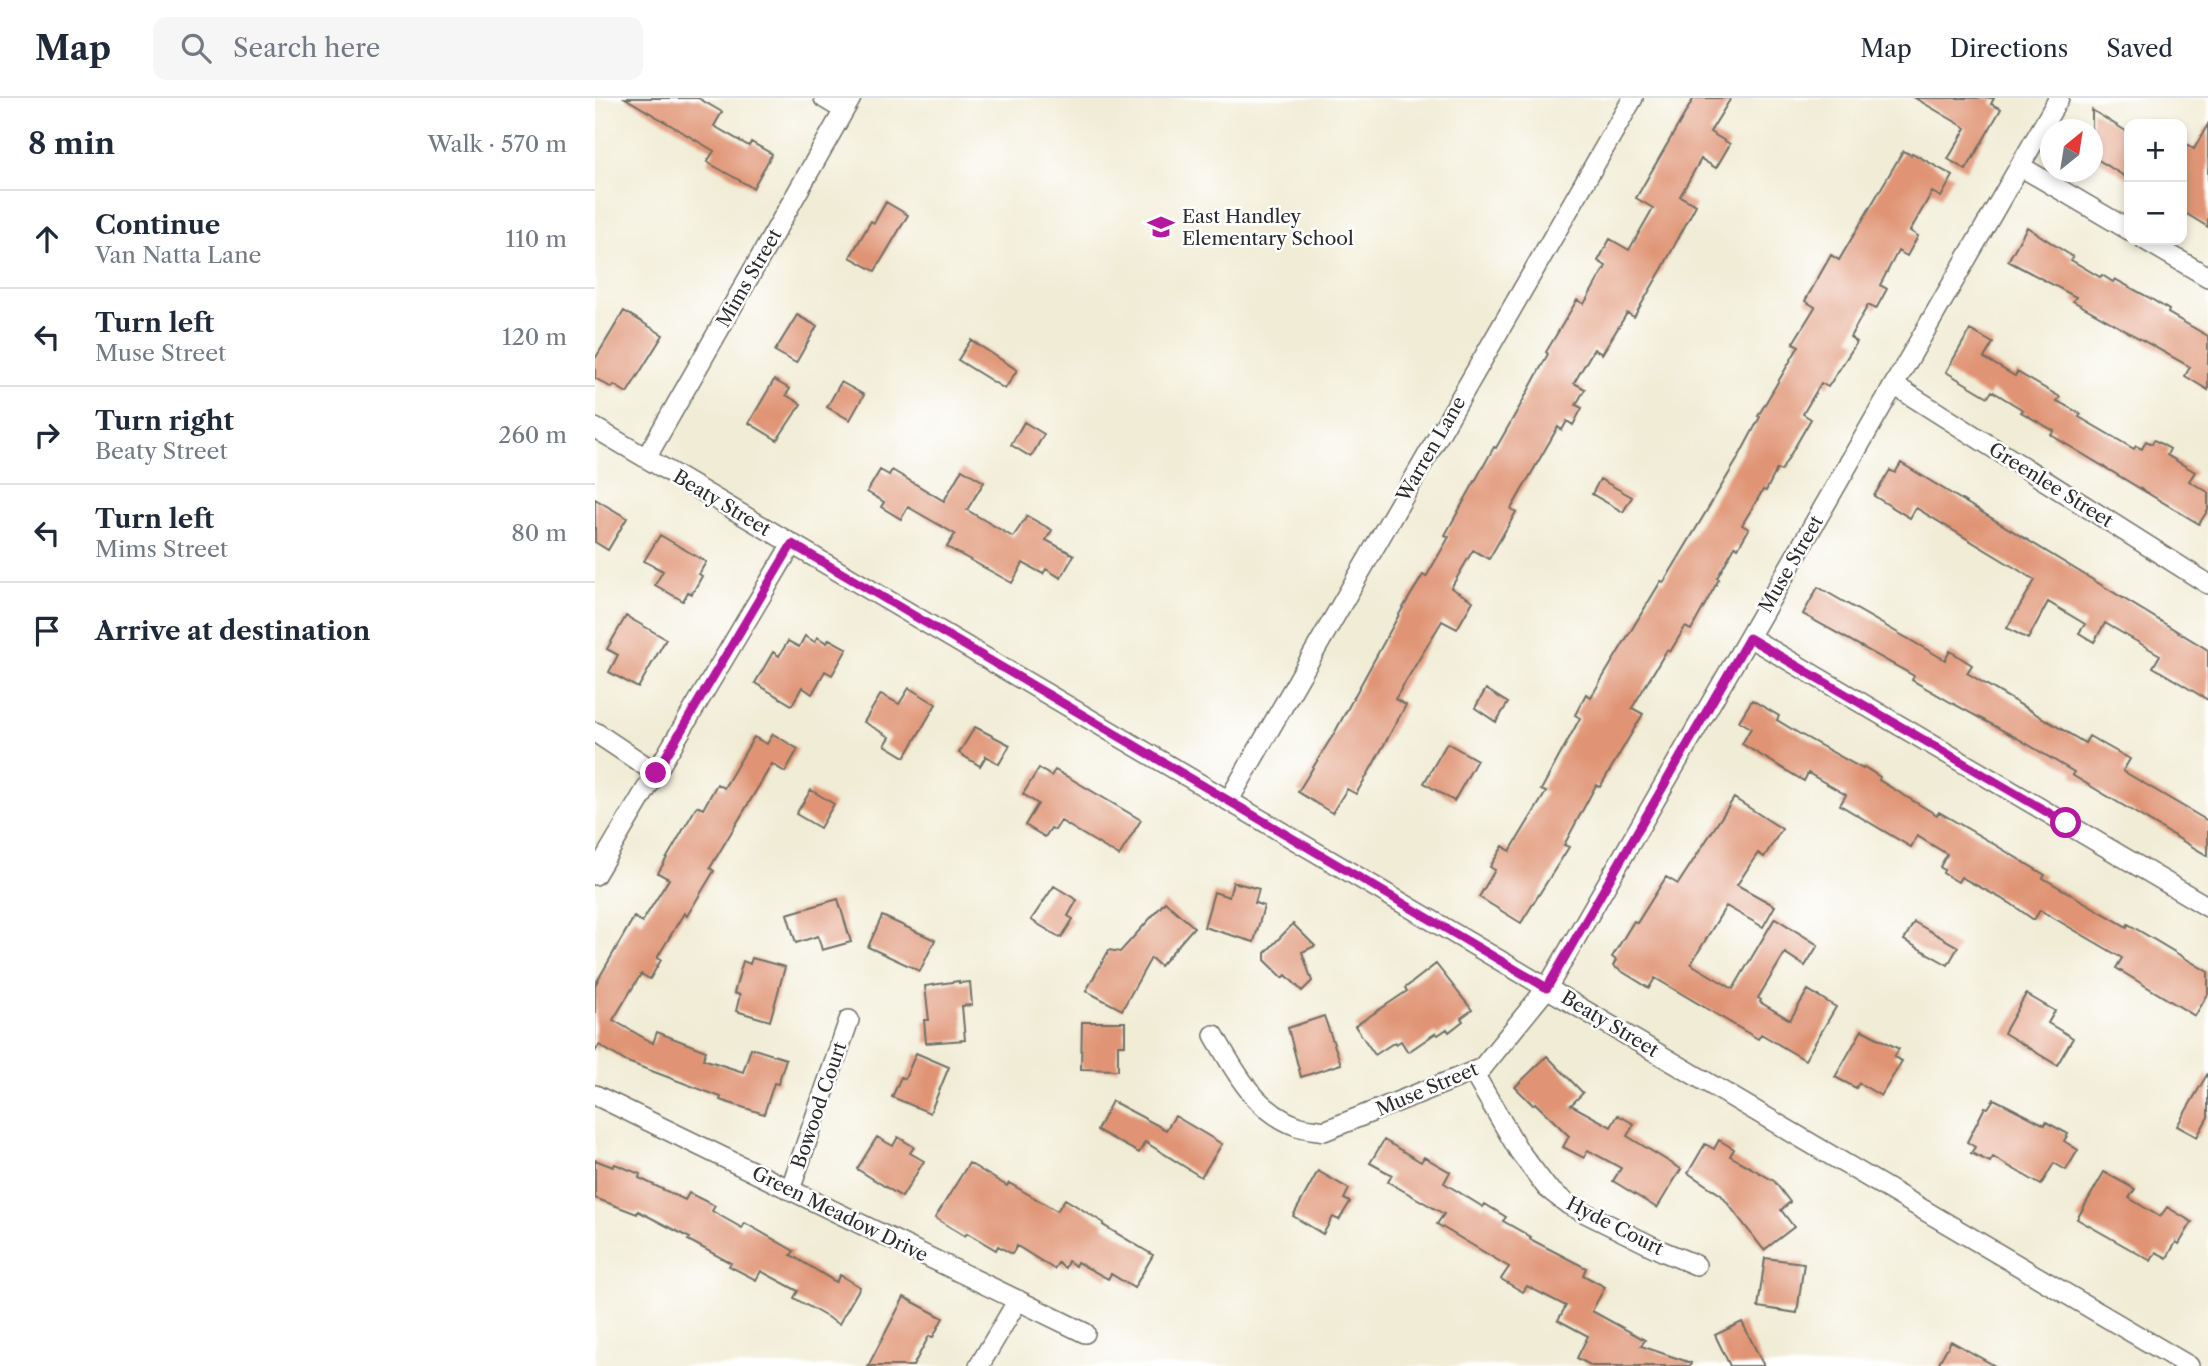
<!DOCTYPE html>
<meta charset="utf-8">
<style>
body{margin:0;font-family:"Libre Caslon Text",serif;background:#f6f6f7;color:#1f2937}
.controls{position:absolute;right:21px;top:21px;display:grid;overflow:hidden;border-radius:14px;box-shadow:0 4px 10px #0003}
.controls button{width:63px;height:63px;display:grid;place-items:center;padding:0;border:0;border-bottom:2px solid #e0e1e3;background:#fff;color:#1f2937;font:35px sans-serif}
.compass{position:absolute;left:1445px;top:21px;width:63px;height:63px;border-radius:50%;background:#fff;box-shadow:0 4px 10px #0003;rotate:30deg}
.stop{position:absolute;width:21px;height:21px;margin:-16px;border:5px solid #b5179e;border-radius:50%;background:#fff}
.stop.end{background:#b5179e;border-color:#fff;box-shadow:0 2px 7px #0008}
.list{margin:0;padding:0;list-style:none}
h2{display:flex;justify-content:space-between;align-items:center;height:91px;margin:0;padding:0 28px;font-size:30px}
h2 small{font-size:23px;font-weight:400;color:#747a83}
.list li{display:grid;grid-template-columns:46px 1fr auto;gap:21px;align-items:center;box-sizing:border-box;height:98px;padding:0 28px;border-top:2px solid #e0e1e3}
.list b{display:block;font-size:26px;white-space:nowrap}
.list p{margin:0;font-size:23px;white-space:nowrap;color:#747a83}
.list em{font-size:23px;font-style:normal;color:#747a83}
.icon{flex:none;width:38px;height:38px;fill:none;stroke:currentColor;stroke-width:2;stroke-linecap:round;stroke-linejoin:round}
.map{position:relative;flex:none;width:1613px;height:1268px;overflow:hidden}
header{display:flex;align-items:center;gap:42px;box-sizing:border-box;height:98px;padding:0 35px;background:#fff;border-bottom:2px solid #e0e1e3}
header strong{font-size:33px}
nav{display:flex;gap:38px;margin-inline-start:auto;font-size:24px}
.search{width:490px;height:63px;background:#f6f6f7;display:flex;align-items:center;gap:18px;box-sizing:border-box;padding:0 24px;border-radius:14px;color:#747a83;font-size:26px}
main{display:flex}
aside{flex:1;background:#fff}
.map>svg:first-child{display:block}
.building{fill:#e09474}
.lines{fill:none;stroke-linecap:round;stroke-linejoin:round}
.street-casing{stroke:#706f66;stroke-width:22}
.street{stroke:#fff;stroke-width:19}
.route{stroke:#b5179e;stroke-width:9}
.labels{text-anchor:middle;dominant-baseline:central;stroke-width:5;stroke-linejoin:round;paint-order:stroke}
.poi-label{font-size:19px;fill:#2b2b2b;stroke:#fff;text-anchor:start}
.street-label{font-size:19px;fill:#2b2b2b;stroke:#fff}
</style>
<header>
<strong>Map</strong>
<div class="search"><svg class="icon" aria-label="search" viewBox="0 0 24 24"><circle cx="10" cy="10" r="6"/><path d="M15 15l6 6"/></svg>Search here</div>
<nav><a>Map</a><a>Directions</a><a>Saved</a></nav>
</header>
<main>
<aside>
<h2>8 min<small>Walk · 570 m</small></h2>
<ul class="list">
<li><svg class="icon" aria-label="ahead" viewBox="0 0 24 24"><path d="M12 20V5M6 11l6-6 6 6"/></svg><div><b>Continue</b><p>Van Natta Lane</p></div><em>110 m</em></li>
<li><svg class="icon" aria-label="left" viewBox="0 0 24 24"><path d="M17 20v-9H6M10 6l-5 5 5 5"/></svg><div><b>Turn left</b><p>Muse Street</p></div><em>120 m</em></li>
<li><svg class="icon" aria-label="right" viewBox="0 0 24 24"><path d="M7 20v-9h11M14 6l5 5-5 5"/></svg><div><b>Turn right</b><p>Beaty Street</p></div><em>260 m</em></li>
<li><svg class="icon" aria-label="left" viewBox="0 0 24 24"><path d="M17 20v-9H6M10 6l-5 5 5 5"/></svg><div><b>Turn left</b><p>Mims Street</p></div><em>80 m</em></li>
<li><svg class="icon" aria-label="arrive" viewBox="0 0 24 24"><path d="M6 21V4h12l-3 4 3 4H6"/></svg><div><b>Arrive at destination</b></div></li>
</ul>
</aside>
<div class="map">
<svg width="1613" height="1268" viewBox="0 0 1613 1268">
<rect width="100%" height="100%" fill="#fff"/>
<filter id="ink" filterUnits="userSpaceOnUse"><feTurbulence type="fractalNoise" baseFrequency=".0143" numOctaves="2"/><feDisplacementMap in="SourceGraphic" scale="14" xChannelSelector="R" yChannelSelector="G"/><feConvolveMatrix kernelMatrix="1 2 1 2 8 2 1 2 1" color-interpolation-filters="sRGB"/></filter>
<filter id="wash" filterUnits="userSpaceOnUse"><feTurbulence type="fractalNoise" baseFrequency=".00686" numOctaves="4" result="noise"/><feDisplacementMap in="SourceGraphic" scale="28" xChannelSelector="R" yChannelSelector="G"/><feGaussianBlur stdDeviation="1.57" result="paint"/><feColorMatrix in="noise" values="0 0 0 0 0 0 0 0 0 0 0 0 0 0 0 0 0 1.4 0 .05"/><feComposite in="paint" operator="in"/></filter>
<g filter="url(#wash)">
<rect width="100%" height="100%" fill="#f1ecd5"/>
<g id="blocks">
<path class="building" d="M 30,0 L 103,0 L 127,14 L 119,28 L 154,48 L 156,44 L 177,56 L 158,90 L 112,64 L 119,53 Z
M 1099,0 L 1136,0 L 1115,34 L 1135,46 L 1121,70 L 1106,61 L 1085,98 L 1101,107 L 1067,171 L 1039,219 L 1032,215 L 1007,256 L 999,251 L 979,285 L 990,291 L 981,307 L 987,310 L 978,327 L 972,323 L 967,332 L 963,329 L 916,411 L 921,414 L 894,461 L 878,452 L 856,490 L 878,503 L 862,531 L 847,523 L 800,601 L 811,607 L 774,674 L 761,696 L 752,691 L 737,715 L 703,694 L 741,632 L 806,513 L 828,477 L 831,479 L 854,439 L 850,437 L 899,349 L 901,350 L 925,308 L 953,256 L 951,254 L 982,202 L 989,206 L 1011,168 L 1003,163 L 1015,141 L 1034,152 L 1058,110 L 1041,100 Z
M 1320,0 L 1399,0 L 1396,6 L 1406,11 L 1371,72 L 1353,61 L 1371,30 Z
M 1497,12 L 1534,35 L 1534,81 L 1497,58 Z
M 1613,26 L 1613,129 L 1587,113 L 1587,43 L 1599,51 Z
M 1308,53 L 1316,57 L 1317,55 L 1358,78 L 1346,99 L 1337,94 L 1315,133 L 1323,138 L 1312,158 L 1303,153 L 1285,187 L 1292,191 L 1281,211 L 1273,207 L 1255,239 L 1262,244 L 1233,289 L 1226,285 L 1208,316 L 1216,321 L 1186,373 L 1182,371 L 1171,393 L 1168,392 L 1147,427 L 1154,431 L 1143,450 L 1140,448 L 1122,480 L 1124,481 L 1096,532 L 1090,529 L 1075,554 L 1072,552 L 1037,610 L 1048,616 L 1005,689 L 1001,687 L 969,747 L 974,749 L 926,825 L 884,799 L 900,772 L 895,769 L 908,748 L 915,753 L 951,694 L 946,692 L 985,620 L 980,617 L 991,596 L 996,599 L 1066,483 L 1069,484 L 1142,362 L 1165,319 L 1163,318 L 1204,248 L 1198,245 L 1220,209 L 1210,203 L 1236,157 L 1244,162 Z
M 291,104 L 313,117 L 280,173 L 255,159 L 276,123 L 279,125 Z
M 1432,129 L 1478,159 L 1476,162 L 1505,179 L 1507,177 L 1518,184 L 1520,181 L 1553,199 L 1574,212 L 1573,215 L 1613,238 L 1613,292 L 1590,278 L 1595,269 L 1478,203 L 1481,199 L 1413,163 Z
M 29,213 L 68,237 L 32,295 L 19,287 L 17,290 L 0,280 L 0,261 Z
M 202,217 L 222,228 L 201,265 L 180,253 Z
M 1375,232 L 1398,245 L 1389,260 L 1420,278 L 1422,274 L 1465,299 L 1462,303 L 1486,316 L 1484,319 L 1539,351 L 1541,348 L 1547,351 L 1551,343 L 1557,346 L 1559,342 L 1575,351 L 1572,357 L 1600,374 L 1594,383 L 1613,394 L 1613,412 L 1604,426 L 1456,337 L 1459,333 L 1426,314 L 1428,312 L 1397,293 L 1393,299 L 1351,274 Z
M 376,242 L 422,272 L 410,291 L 363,262 Z
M 179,282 L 195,291 L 191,297 L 206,306 L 182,342 L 154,325 Z
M 246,284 L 269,297 L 255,322 L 232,309 Z
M 429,324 L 449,336 L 436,359 L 416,347 Z
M 1306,365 L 1613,552 L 1613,602 L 1558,569 L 1565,557 L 1510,525 L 1499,544 L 1484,535 L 1490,526 L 1453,504 L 1433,541 L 1412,530 L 1440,482 L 1321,410 L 1315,420 L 1279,398 L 1295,372 L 1300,375 Z
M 367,371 L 389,384 L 372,412 L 418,439 L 432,418 L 457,432 L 451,442 L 479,457 L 466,480 L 451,471 L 448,476 L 428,465 L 417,485 L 352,449 L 360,436 L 313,409 L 306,421 L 286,409 L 289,404 L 272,394 L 285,372 L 294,377 L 297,372 L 349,403 Z
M 1005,381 L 1037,399 L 1028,414 L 997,396 Z
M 0,401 L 32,420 L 13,452 L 0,444 Z
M 65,437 L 111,464 L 104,476 L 107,478 L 97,496 L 93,494 L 88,503 L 60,487 L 68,473 L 49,463 Z
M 1223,489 L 1350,562 L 1355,553 L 1377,567 L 1372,575 L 1490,645 L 1494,638 L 1535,661 L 1528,673 L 1613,723 L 1613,758 L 1477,677 L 1479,674 L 1422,640 L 1355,604 L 1317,582 L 1319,578 L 1208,516 Z
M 31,518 L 71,541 L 43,590 L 14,574 L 23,557 L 12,551 Z
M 210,538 L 220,544 L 222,539 L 232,545 L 234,541 L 252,551 L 237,577 L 230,573 L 217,596 L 207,589 L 197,607 L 160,585 L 178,554 L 184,558 L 193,543 L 204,549 Z
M 314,590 L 341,606 L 310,659 L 290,647 L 295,639 L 269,624 L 286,596 L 304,606 Z
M 891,591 L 913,605 L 901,624 L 880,610 Z
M 1157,602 L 1184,618 L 1182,622 L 1205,636 L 1268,671 L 1269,669 L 1285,679 L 1284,682 L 1315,701 L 1342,717 L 1344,714 L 1392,742 L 1450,777 L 1448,780 L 1532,829 L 1533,826 L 1613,874 L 1613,896 L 1600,918 L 1521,870 L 1527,860 L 1445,812 L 1439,822 L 1415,805 L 1366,779 L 1363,784 L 1348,775 L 1349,772 L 1345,769 L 1352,756 L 1322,738 L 1316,749 L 1245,707 L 1251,697 L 1213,675 L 1209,683 L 1147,646 L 1156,630 L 1144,623 Z
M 380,629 L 415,647 L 404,666 L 391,658 L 385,668 L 364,655 Z
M 178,636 L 203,651 L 190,674 L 177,666 L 115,770 L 119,773 L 92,818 L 89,815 L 62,860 L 66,862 L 55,881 L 46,876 L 18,922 L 58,945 L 62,934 L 111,953 L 108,961 L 148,974 L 156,950 L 191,961 L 183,986 L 179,985 L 169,1016 L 125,1002 L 126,999 L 30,963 L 4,947 L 0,954 L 0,887 L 39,819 L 47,824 L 74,781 L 63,775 L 102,708 L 108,711 L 122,686 L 129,690 L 159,639 L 172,646 Z
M 852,645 L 882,662 L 859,703 L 829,685 Z
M 444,670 L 456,678 L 460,672 L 473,679 L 546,722 L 524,758 L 466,723 L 460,732 L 456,730 L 450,739 L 430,727 L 443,706 L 428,696 Z
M 216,692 L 239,706 L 225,730 L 201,716 Z
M 1139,700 L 1187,731 L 1169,759 L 1163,755 L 1142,787 L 1180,808 L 1168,829 L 1131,808 L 1096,866 L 1138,891 L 1180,820 L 1223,847 L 1210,868 L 1190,855 L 1163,900 L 1166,902 L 1165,904 L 1195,922 L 1213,892 L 1241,909 L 1210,962 L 1166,936 L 1163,941 L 1060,880 L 1054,890 L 1018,868 L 1021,862 L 1017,859 L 1039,823 L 1042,825 L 1071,779 L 1083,786 Z
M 638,784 L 664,791 L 660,805 L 669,808 L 659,844 L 609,829 L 619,794 L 634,799 Z
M 459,788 L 482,802 L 473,818 L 478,821 L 466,840 L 436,822 Z
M 243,801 L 256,844 L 227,852 L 223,838 L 201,845 L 192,816 Z
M 570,804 L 599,829 L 565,868 L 556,860 L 527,912 L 491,893 L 514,852 L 525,854 Z
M 287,818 L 340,842 L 325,873 L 273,849 Z
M 1319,824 L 1363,849 L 1353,867 L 1309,842 Z
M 698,826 L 720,848 L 707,854 L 717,883 L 707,893 L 691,877 L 688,880 L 670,862 L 670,855 Z
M 157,860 L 190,869 L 175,923 L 141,913 L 145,897 L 139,895 L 148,863 L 155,866 Z
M 841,866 L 877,912 L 866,920 L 868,923 L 854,934 L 852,931 L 843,937 L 841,935 L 813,954 L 806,943 L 801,946 L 800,944 L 780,957 L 760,928 L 812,893 L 810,890 Z
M 364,883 L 364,885 L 375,884 L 377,907 L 367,908 L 370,942 L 331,945 L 329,922 L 334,922 L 330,888 Z
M 1431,896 L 1460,913 L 1453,925 L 1478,940 L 1462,967 L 1409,935 Z
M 729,918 L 746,966 L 706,979 L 693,930 Z
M 487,924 L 530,924 L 530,947 L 523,947 L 523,972 L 486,971 Z
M 1267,932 L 1304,951 L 1299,959 L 1307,963 L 1286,998 L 1264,985 L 1261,990 L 1240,979 Z
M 321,955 L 354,969 L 335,1015 L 297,999 L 306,979 L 310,981 Z
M 952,958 L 988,995 L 976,1007 L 1016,1029 L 1023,1017 L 1039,1026 L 1032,1038 L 1086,1071 L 1062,1110 L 1018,1083 L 1026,1070 L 993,1052 L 989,1060 L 968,1049 L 974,1038 L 940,1005 L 938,1007 L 920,989 Z
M 1613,975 L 1613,1019 L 1602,1039 L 1582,1028 Z
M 1399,1001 L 1450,1027 L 1451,1024 L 1473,1036 L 1469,1043 L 1483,1052 L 1471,1072 L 1459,1065 L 1446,1087 L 1398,1059 L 1395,1064 L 1376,1055 L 1380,1049 L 1372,1044 L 1390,1009 L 1393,1010 Z
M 517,1003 L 571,1032 L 580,1018 L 627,1046 L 606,1079 L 550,1044 L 544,1055 L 502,1032 Z
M 282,1039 L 298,1048 L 303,1039 L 319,1049 L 315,1055 L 329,1063 L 307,1099 L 262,1071 Z
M 789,1042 L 826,1064 L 829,1059 L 855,1074 L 849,1085 L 888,1109 L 890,1106 L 911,1119 L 908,1123 L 936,1139 L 935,1141 L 991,1170 L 988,1177 L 1010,1189 L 997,1213 L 1050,1242 L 1046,1248 L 1096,1265 L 1095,1268 L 997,1268 L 982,1260 L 993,1238 L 963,1222 L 971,1208 L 932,1188 L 928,1194 L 906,1181 L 914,1169 L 842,1126 L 849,1116 L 793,1084 L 797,1077 L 775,1065 Z
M 1124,1042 L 1139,1051 L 1135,1058 L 1179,1083 L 1195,1104 L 1186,1112 L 1199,1129 L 1169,1152 L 1126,1097 L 1093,1075 L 1110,1046 L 1119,1051 Z
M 0,1062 L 18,1069 L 20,1066 L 45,1076 L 44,1080 L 90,1102 L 94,1095 L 120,1108 L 117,1113 L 147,1130 L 150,1125 L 199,1153 L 196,1157 L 241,1184 L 245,1177 L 265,1189 L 244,1226 L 199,1200 L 203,1193 L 166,1173 L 161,1182 L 134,1168 L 136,1165 L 93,1142 L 95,1140 L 43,1113 L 42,1116 L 0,1100 Z
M 374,1065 L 412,1088 L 414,1085 L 462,1113 L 470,1101 L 509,1125 L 508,1127 L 558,1157 L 539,1190 L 516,1176 L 513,1181 L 482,1164 L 480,1168 L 473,1163 L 470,1170 L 463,1165 L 459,1171 L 422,1148 L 417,1156 L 403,1148 L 401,1152 L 372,1135 L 370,1138 L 340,1120 Z
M 723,1073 L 754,1091 L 749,1101 L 755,1104 L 744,1122 L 738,1119 L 728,1136 L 698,1118 Z
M 1509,1074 L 1540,1091 L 1534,1100 L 1565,1119 L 1572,1109 L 1597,1124 L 1584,1146 L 1581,1144 L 1572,1160 L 1561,1154 L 1556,1163 L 1482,1121 Z
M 1170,1160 L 1209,1165 L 1202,1215 L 1163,1209 Z
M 309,1199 L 348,1220 L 338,1239 L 334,1238 L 318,1268 L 273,1268 Z
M 1147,1224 L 1169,1268 L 1135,1268 L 1120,1237 Z
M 1356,1243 L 1400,1268 L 1342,1268 Z"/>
</g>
</g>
<g filter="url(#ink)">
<use href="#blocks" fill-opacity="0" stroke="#706f66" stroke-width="2"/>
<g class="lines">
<g class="street-casing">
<path id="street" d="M 229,0 L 249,12
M 1425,68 L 1534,132
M 1550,142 L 1613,179
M 1299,287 L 1613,486
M 0,330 L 1594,1268
M 51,360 L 256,0
M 1154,539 L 1613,809
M 0,634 L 61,675
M 634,702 L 1038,0
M 0,777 L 197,446
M 619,937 C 640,973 659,1012 702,1028 C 710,1031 720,1031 729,1033 L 887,970 L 952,890 L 1464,0
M 878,974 L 924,1053 L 952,1090 L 974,1107 L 1067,1153 L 1101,1167
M 0,997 L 490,1235
M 195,1092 L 254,922
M 384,1268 L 423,1202"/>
</g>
<use href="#street" class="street"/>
</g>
</g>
<g class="lines" filter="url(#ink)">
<path class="route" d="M 61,675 L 197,446 L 952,890 L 1154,540 L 1471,725"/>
</g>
<defs>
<g id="school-bare" transform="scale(2.1)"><path d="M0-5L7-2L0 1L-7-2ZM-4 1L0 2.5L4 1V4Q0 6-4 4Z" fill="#b5179e" stroke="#fff" stroke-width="2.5" paint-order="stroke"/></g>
</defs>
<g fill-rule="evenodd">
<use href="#school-bare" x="566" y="129"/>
</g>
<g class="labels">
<g class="poi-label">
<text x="587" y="118">East Handley<tspan x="587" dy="22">Elementary School</tspan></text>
</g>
<g class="street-label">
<text transform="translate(154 180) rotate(-60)">Mims Street</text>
<text transform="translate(836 351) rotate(-60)">Warren Lane</text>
<text transform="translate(1456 387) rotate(32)">Greenlee Street</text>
<text transform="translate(127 405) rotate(31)">Beaty Street</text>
<text transform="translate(1196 466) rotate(-60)">Muse Street</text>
<text transform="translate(1015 926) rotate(31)">Beaty Street</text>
<text transform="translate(832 991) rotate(-23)">Muse Street</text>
<text transform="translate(224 1007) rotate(-71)">Bowood Court</text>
<text transform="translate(245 1116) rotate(26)">Green Meadow Drive</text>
<text transform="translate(1020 1128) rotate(27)">Hyde Court</text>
</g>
</g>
</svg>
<div class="controls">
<button>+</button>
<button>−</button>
</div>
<svg class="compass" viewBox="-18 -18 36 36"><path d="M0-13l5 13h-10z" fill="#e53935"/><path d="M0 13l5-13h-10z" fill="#747a83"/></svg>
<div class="stop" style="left:1471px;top:725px"></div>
<div class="stop end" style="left:61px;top:675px"></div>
</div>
</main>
